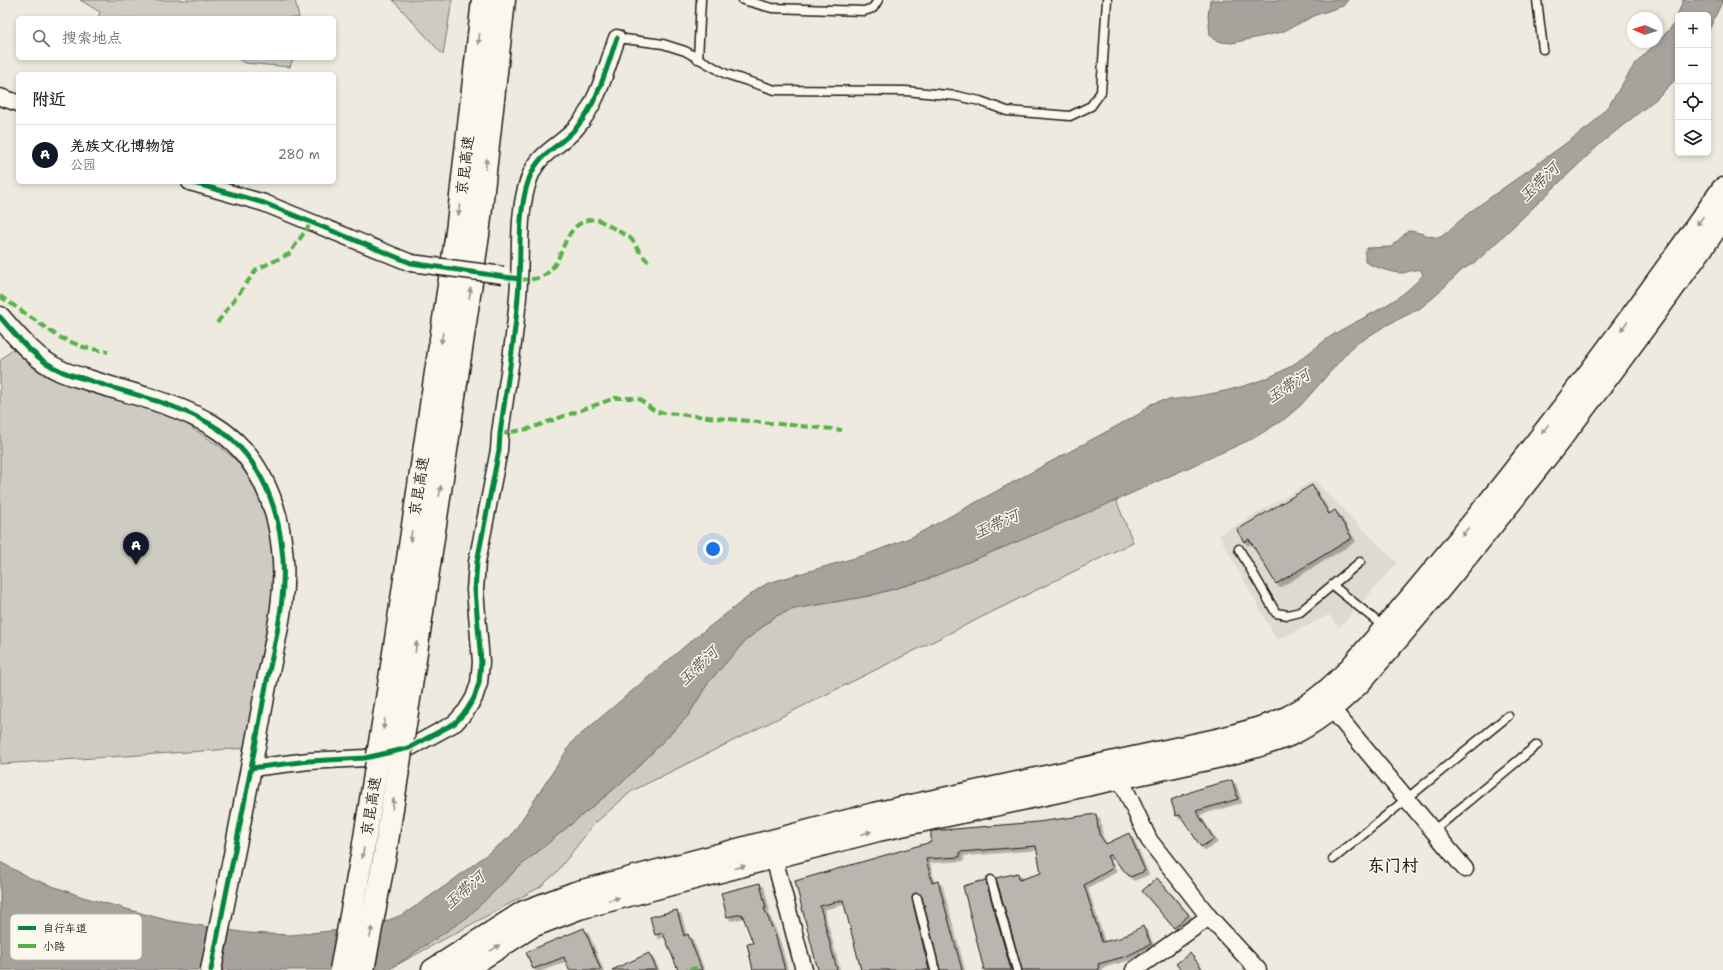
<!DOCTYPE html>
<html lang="zh">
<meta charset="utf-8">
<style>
body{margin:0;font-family:"Shantell Sans","LXGW WenKai TC",sans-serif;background:#f6f6f6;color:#202124}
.controls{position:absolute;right:12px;top:12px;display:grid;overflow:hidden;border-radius:6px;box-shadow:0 2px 6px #0003}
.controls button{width:36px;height:36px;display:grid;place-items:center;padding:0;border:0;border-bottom:1px solid #e0e0e0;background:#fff;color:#202124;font:20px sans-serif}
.compass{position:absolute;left:1627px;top:12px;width:36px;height:36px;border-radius:50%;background:#fff;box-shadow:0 2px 6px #0003;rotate:273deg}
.you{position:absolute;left:713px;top:549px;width:14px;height:14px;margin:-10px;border:3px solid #fff;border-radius:50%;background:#1a73e8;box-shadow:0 0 0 6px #1a73e833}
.badge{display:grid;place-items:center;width:26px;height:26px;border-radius:50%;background:#111827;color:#fff;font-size:13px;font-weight:700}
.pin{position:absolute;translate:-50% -33px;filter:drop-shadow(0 1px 2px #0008)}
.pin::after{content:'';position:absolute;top:21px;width:14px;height:12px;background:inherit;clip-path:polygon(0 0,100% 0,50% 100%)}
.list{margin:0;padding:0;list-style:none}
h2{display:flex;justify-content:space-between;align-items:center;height:52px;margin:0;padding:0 16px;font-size:17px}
h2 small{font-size:13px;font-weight:400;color:#757577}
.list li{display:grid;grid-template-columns:26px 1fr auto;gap:12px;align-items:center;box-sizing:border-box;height:60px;padding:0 16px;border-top:1px solid #e0e0e0}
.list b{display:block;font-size:15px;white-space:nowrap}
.list p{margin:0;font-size:13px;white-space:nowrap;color:#757577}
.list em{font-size:13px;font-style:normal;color:#757577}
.icon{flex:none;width:22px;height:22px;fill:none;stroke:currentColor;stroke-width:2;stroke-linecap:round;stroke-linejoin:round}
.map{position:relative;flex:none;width:1723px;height:970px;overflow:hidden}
.search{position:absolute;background:#fff;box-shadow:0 2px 6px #0003;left:16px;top:16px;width:320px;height:44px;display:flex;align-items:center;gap:10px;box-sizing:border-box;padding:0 14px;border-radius:6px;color:#757577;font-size:15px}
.panel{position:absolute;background:#fff;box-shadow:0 2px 6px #0003;left:16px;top:72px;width:320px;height:112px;border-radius:6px}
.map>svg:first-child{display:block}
.built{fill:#dedad1}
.green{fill:#ceccc2;stroke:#75746f}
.water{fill:#a6a39d;stroke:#6f6d69}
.building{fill:#b9b6af;stroke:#1c1c1c;filter:url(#shadow)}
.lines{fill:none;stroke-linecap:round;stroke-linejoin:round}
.service-casing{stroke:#1c1c1c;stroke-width:11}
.minor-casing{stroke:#1c1c1c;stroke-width:19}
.tertiary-casing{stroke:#1c1c1c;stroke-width:23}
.primary-casing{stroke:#1c1c1c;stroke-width:25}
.motorway-casing{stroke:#1c1c1c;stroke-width:25}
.service{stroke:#fbf7ec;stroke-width:8}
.minor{stroke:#fbf7ec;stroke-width:16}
.tertiary{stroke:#fbf7ec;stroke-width:20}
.primary{stroke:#fbf7ec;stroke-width:22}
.motorway{stroke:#fbf7ec;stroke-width:22}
.minor-bridge-casing{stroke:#1c1c1c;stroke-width:19;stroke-linecap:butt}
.motorway-bridge-casing{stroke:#1c1c1c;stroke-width:25;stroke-linecap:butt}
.minor-bridge{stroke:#fbf7ec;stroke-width:16}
.motorway-bridge{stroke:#fbf7ec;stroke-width:22}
.quiet{stroke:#55b145;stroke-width:4;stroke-dasharray:8 4;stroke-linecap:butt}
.cycleway-casing{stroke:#fbf7ec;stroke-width:8}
.cycleway{stroke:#00873e;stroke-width:5}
.oneway{fill:#97948e}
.labels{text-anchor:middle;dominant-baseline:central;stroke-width:3;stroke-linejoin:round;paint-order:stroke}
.street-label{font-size:15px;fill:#1c1c1c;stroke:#fbf7ec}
.water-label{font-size:16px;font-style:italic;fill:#5a5956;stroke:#fbf7ec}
.quarter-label{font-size:17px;font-weight:bold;fill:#1c1c1c;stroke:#fbf7ec}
.key{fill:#fbf7ec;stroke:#b8b5ae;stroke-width:1}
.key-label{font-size:11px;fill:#1c1c1c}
</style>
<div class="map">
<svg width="1723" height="970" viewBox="0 0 1723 970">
<defs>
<filter id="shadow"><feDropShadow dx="3.5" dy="3.5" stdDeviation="0" flood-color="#0004"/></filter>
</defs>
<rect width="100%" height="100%" fill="#eeeadf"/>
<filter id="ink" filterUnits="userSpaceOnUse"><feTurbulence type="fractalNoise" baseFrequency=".025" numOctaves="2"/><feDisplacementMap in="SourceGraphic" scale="8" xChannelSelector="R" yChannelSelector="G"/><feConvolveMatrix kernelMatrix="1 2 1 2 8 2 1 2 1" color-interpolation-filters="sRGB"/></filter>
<g filter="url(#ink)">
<path class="built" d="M 1314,480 L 1397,563 L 1339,628 L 1329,615 L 1277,640 L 1219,535 Z"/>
<path class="green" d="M 80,0 L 295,0 L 299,18 L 98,18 L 100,12 Z
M 393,0 L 452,0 L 443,55 Z
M 236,58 L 293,58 L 290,67 L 245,63 Z
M 12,349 L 57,380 L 174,416 L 218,445 L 242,465 L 259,495 L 271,537 L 274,593 L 249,748 L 0,764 L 0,361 Z
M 1116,500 L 1133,542 L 632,791 L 594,824 L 556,873 L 540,887 L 393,967 L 468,916 L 519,867 L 625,780 L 688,716 L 708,683 L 746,640 L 776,616 L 794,609 L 869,596 L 925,580 Z"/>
<path class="water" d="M 1210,0 L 1348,0 L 1343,6 L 1316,15 L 1282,32 L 1232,43 L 1222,42 L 1213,39 L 1210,35 L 1208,16 Z
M 1683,0 L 1723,0 L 1708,32 L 1708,15 L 1678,15 L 1678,77 L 1656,99 L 1601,143 L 1478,260 L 1462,270 L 1434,297 L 1419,309 L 1385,326 L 1353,346 L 1301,405 L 1286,418 L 1254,438 L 1101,507 L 925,580 L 869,596 L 794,609 L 776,616 L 746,640 L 708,683 L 688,716 L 625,780 L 519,867 L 468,917 L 393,967 L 387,970 L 0,970 L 0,862 L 30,878 L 83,897 L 170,921 L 248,933 L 291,935 L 350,929 L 384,922 L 404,914 L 448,884 L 511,836 L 573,741 L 691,641 L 758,589 L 768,583 L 865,555 L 912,537 L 1139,414 L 1151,404 L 1160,401 C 1205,396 1252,389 1291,366 C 1308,355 1323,340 1341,330 C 1370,314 1401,301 1423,275 L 1421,270 C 1414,269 1409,272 1402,273 C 1390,273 1376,267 1365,262 L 1365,252 L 1367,248 L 1391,247 L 1408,231 C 1419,231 1432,239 1441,237 L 1470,212 L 1590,126 L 1609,105 L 1635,64 L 1669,30 L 1675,22 Z"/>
<path class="building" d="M 1312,485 L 1329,514 L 1335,510 L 1352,538 L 1276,584 L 1249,539 L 1244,542 L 1237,530 Z
M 1232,780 L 1238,799 L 1196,811 L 1214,839 L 1201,847 L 1180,815 L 1176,816 L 1171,800 L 1198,789 Z
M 1096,814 L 1099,834 L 1106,844 L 1129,833 L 1145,871 L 1130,877 L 1110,855 L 1107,856 L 1113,868 L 1084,885 L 1102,942 L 1120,938 L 1143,926 L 1151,944 L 1127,956 L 1098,964 L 1099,970 L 1022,970 L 996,878 L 1018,873 L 1019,880 L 1041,873 L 1036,846 L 960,852 L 960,857 L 926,859 L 932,883 L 938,881 L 962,970 L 940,970 L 922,897 L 916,893 L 913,894 L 912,899 L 929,970 L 861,970 L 843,900 L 820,906 L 837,970 L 818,970 L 795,881 L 931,842 L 931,831 L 1038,822 Z
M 1157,878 L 1189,915 L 1174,928 L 1142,891 Z
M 981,881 L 986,881 L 1011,970 L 984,970 L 963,886 Z
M 760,883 L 766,908 L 764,908 L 776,937 L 785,970 L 753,970 L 747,944 L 753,943 L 742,914 L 727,917 L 721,893 Z
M 677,910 L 684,936 L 688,934 L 702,970 L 678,970 L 663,933 L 655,935 L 650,917 Z
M 584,928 L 601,970 L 569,970 L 564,957 L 533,969 L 526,952 Z
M 649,953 L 657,970 L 612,970 Z
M 1190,953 L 1203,970 L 1181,970 L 1176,964 Z"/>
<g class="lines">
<g class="service-casing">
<path id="service" d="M 743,0 L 772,8 L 864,11 L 873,8 L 878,0
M 1537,0 L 1543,49
M 617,38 L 663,44 L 685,51 L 726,74 L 775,90 L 906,91 L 957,96 L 980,101 L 1007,111 L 1070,116 L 1091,106 L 1101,92 L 1107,0
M 698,59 L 701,0
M 1239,549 L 1276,613 L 1288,615 L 1300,612 L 1360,562
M 1332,585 L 1384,627
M 1433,831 L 1537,745
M 1333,859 L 1508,716
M 991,880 L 1017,970
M 917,898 L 935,970"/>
</g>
<g class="minor-casing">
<path id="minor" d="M 0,97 L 18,103
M 190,182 L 264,203 L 411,263
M 1331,708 L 1465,869
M 251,768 L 309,761 L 365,758 L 409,748 L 455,723 L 466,711 L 474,698 L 479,683 L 481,662 L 475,590 L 477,562 L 499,450 L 500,434 C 506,388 515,342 518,296 C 522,258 516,215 529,179 C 539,151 559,148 576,128 C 598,103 606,69 617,38
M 1120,778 L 1149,840 L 1209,917 L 1258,970
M 774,858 L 804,970
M 1134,970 L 1209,917"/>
</g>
<g class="tertiary-casing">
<path id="tertiary" d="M 0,317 C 17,337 36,360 61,371 C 69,375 79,377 88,380 C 130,394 173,402 212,425 C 256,451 277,500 282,549 C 288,596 274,645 265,691 C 249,785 229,877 211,970"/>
</g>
<g class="primary-casing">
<path id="primary" d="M 433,970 L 524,912 L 575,893 L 874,814 L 1217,740 C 1239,734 1262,729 1282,720 C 1307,709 1328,691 1347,672 C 1482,519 1606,356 1723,189
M 463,970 L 532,926 L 579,908 L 878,830 L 1221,756 C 1244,749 1268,744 1289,735 C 1316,723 1338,704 1359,683 C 1489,535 1610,379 1723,218"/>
</g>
<g class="motorway-casing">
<path id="motorway" d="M 389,686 L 457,232 L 483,0
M 411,686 L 478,235 L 504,0"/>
</g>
<use href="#service" class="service"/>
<use href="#minor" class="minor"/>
<use href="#tertiary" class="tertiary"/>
<use href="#primary" class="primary"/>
<use href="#motorway" class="motorway"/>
<g class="minor-bridge-casing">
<path id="minor-bridge" d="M 411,263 L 503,275"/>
</g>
<g class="motorway-bridge-casing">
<path id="motorway-bridge" d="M 341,970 L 363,850 L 389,686
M 363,970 L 385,854 L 411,686"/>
</g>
<use href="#minor-bridge" class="minor-bridge"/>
<use href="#motorway-bridge" class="motorway-bridge"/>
<path class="quiet" d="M 519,279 C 574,286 550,220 597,219 L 629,237 C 639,246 638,255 651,263
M 0,296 L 59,337 L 83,347 L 108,352
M 217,323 L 257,269 L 289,254 L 311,223
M 500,434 L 528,429 L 615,398 L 638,398 L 656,412 L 842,430
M 689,970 L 697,968"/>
<g class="cycleway-casing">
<path id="cycleway" d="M 190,182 L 264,203 L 411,263 L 519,279
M 0,317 C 17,337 36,360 61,371 C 69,375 79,377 88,380 C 130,394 173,402 212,425 C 256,451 277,500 282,549 C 288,596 274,645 265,691 C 249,785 229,877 211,970
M 251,768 L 309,761 L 365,758 L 409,748 L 455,723 L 466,711 L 474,698 L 479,683 L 481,662 L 475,590 L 477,562 L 499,450 L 500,434 C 506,388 515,342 518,296 C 522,258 516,215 529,179 C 539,151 559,148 576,128 C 598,103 606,69 617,38"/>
</g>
<use href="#cycleway" class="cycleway"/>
</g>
<defs><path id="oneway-solid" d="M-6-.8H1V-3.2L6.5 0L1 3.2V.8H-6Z"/></defs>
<g class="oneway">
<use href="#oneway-solid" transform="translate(479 39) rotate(96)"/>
<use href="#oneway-solid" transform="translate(486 164) rotate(-83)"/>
<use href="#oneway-solid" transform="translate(459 210) rotate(97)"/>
<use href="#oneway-solid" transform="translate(1700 221) rotate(126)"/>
<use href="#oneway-solid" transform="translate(470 293) rotate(-82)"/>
<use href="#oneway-solid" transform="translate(1624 326) rotate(127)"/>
<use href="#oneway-solid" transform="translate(442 338) rotate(99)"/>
<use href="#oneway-solid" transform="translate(1545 429) rotate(127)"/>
<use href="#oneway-solid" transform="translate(440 491) rotate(-81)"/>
<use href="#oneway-solid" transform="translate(1465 532) rotate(128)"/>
<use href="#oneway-solid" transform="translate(411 536) rotate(99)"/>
<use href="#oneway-solid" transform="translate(416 647) rotate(-82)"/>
<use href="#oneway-solid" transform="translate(384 724) rotate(98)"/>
<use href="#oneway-solid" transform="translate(393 804) rotate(-81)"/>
<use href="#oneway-solid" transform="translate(866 833) rotate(-15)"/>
<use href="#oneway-solid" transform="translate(363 853) rotate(100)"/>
<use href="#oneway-solid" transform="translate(740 867) rotate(-14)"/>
<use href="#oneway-solid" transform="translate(614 899) rotate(-15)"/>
<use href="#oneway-solid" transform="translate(371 932) rotate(-79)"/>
<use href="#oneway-solid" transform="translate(495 948) rotate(-34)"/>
</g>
</g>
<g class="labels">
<g class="street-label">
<text transform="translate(465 165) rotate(-83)">京昆高速</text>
<text transform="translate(419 486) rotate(-81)">京昆高速</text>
<text transform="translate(371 806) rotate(-81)">京昆高速</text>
</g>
<g class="water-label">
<text transform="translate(1539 182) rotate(-44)">玉带河</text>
<text transform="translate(1288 386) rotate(-33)">玉带河</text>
<text transform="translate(996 524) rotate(-24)">玉带河</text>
<text transform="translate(698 666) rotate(-43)">玉带河</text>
<text transform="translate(464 890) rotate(-41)">玉带河</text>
</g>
<g class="quarter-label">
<text x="1393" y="865">东门村</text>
</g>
</g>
<rect x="10" y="914" width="132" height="46" rx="6" class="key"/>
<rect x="18" y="926" width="18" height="4" fill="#00873e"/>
<rect x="18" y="944" width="18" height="4" fill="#55b145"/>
<g class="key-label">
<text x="43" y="932">自行车道</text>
<text x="43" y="950">小路</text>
</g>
</svg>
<div class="controls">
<button>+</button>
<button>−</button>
<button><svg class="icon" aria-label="locate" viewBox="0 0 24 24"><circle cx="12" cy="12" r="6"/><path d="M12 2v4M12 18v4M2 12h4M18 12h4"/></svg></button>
<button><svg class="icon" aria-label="layers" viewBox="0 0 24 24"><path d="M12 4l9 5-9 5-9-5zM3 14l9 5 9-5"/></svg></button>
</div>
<svg class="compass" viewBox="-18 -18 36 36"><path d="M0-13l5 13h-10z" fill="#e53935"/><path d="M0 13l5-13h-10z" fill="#757577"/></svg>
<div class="you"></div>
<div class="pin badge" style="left:136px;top:565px">A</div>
<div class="search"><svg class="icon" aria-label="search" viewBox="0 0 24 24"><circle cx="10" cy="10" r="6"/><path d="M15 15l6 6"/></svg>搜索地点</div>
<section class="panel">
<h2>附近<small></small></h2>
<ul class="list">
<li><span class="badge">A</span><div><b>羌族文化博物馆</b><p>公园</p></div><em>280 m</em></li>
</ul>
</section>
</div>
